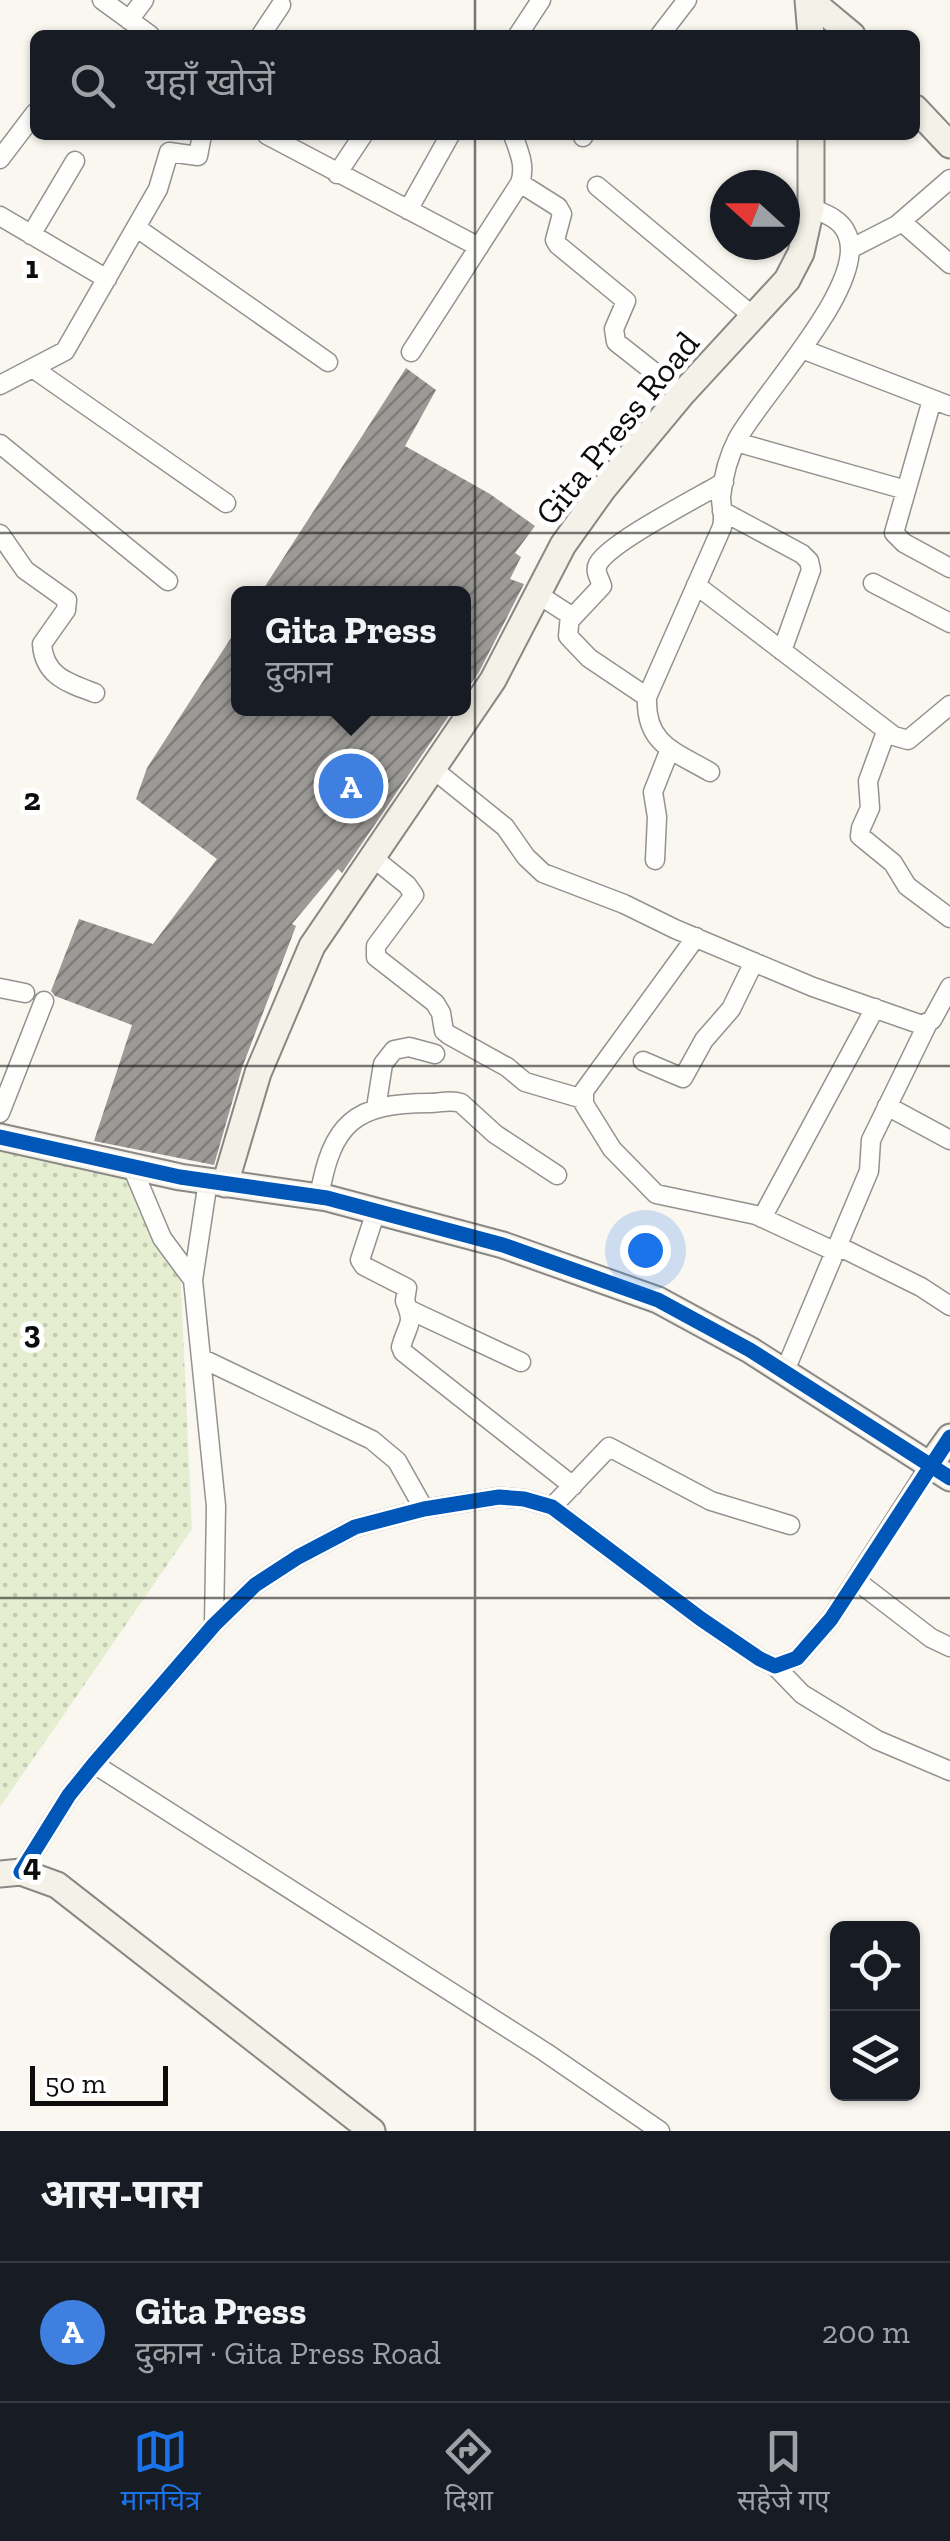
<!DOCTYPE html>
<html lang="hi">
<meta charset="utf-8">
<style>
body{margin:0;font-family:"Zilla Slab","Noto Sans Devanagari",serif;background:#242831;color:#f1f3f6}
.controls{position:absolute;right:30px;bottom:30px;display:grid;overflow:hidden;border-radius:15px;box-shadow:0 2px 8px #0004}
.controls button{width:90px;height:90px;display:grid;place-items:center;padding:0;border:0;border-bottom:2px solid #363941;background:#171b24;color:#f1f3f6;font:50px sans-serif}
.compass{position:absolute;left:710px;top:170px;width:90px;height:90px;border-radius:50%;background:#171b24;box-shadow:0 2px 8px #0004;rotate:291deg}
.scale{position:absolute;left:30px;bottom:25px;width:138px;box-sizing:border-box;padding-left:10px;border:5px solid #0c0c0c;border-top:0;font-size:28px;line-height:35px;white-space:nowrap;color:#0c0c0c;-webkit-text-stroke:8px #fff;paint-order:stroke}
.you{position:absolute;left:645px;top:1250px;width:35px;height:35px;margin:-25px;border:8px solid #fff;border-radius:50%;background:#1a73e8;box-shadow:0 0 0 15px #1a73e833}
.badge{display:grid;place-items:center;width:65px;height:65px;border-radius:50%;background:#1a73e8;color:#fff;font-size:32px;font-weight:700}
.pin{position:absolute;translate:-50% -50%;border:5px solid #fff;box-shadow:0 2px 10px #0006}
.popup{position:absolute;left:231px;top:586px;width:240px;height:130px;box-sizing:border-box;display:grid;place-content:center;border-radius:15px;background:#171b24;filter:drop-shadow(0 2px 8px #0005);font-size:32px;white-space:nowrap;color:#9ea1a6}
.popup b{font-size:38px;color:#f1f3f6}
.popup::after{content:'';position:absolute;left:50%;top:100%;margin-left:-20px;border:20px solid transparent;border-top-color:#171b24}
.list{margin:0;padding:0;list-style:none}
h2{display:flex;justify-content:space-between;align-items:center;height:130px;margin:0;padding:0 40px;font-size:42px}
h2 small{font-size:32px;font-weight:400;color:#9ea1a6}
.list li{display:grid;grid-template-columns:65px 1fr auto;gap:30px;align-items:center;box-sizing:border-box;height:140px;padding:0 40px;border-top:2px solid #363941}
.list b{display:block;font-size:38px;white-space:nowrap}
.list p{margin:0;font-size:32px;white-space:nowrap;color:#9ea1a6}
.list em{font-size:32px;font-style:normal;color:#9ea1a6}
.icon{flex:none;width:55px;height:55px;fill:none;stroke:currentColor;stroke-width:2;stroke-linecap:round;stroke-linejoin:round}
.map{position:relative;flex:none;width:950px;height:2131px;overflow:hidden}
.search{position:absolute;background:#171b24;box-shadow:0 2px 8px #0004;left:30px;right:30px;top:30px;height:110px;display:flex;align-items:center;gap:25px;box-sizing:border-box;padding:0 35px;border-radius:15px;color:#9ea1a6;font-size:38px}
.sheet{height:270px;background:#171b24}
nav{display:flex;justify-content:space-around;align-items:center;box-sizing:border-box;height:140px;border-top:2px solid #363941;background:#171b24;font-size:28px;color:#9ea1a6}
nav a{display:grid;justify-items:center;gap:5px}
nav .on{color:#1a73e8}
.map>svg:first-child{display:block}
.grass{fill:url(#grass-dots)}
.building{fill:url(#building-hatch)}
.lines{fill:none;stroke-linecap:round;stroke-linejoin:round}
.street-casing{stroke:#93928f;stroke-width:21}
.secondary-casing{stroke:#8a8885;stroke-width:29}
.street{stroke:#fefefd;stroke-width:18}
.secondary{stroke:#f4f1e8;stroke-width:25}
.cycleway-casing{stroke:#fff;stroke-width:21}
.cycleway{stroke:#0057b8;stroke-width:15}
.grid{fill:none;stroke:#0c0c0c;stroke-width:2.5;stroke-opacity:0.55}
.labels{text-anchor:middle;dominant-baseline:central;stroke-width:10;stroke-linejoin:round;paint-order:stroke}
.street-label{font-size:35px;fill:#0c0c0c;stroke:#fff}
.grid-label{font-size:32px;text-anchor:middle;font-weight:bold;fill:#0c0c0c;stroke:#fff;stroke-width:10;stroke-linejoin:round;paint-order:stroke}
</style>
<div class="map">
<svg width="950" height="2131" viewBox="0 0 950 2131">
<defs>
<pattern id="grass-dots" width="8" height="8" patternUnits="userSpaceOnUse" patternTransform="scale(2.5)"><rect width="8" height="8" fill="#e6eed1"/><path d="M2 2h.1M6 6h.1" fill="none" stroke="#c4cbb2" stroke-width="1.8" stroke-linecap="round"/></pattern>
<pattern id="building-hatch" width="6" height="6" patternUnits="userSpaceOnUse" patternTransform="scale(2.5)"><rect width="6" height="6" fill="#9c9a96"/><path d="M-1 1l2-2M0 6l6-6M5 7l2-2" fill="none" stroke="#7e7c79"/></pattern>
</defs>
<rect width="100%" height="100%" fill="#faf7f0"/>
<path class="grass" d="M 0,1152 L 124,1175 L 180,1267 L 192,1529 L 0,1807 Z"/>
<path class="building" d="M 406,368 L 436,390 L 405,446 L 490,494 L 535,526 L 515,553 L 521,557 L 510,579 L 524,584 L 479,672 L 464,694 L 464,594 L 260,594 Z
M 238,627 L 238,708 L 454,708 L 342,873 L 338,869 L 292,924 L 296,926 L 242,1068 L 214,1165 L 94,1141 L 132,1025 L 55,996 L 51,991 L 79,919 L 153,944 L 217,859 L 136,799 L 147,768 Z"/>
<g class="lines">
<g class="street-casing">
<path id="street" d="M 102,0 L 150,35
M 129,20 L 144,0
M 261,35 L 281,5
M 518,35 L 541,0
M 660,35 L 687,0
M 267,135 L 479,247
M 583,137 L 584,135
M 0,159 L 35,113
M 337,174 L 363,135
M 520,183 L 558,207 L 562,214 L 555,240 L 558,245 L 626,301 L 614,329 L 616,342 L 682,394
M 597,186 L 754,317
M 408,210 L 450,135
M 0,216 L 107,279
M 902,222 L 950,264
M 137,228 L 328,362
M 31,235 L 75,161
M 852,248 L 897,225 L 950,179
M 802,349 L 950,406
M 411,352 L 520,183 C 526,166 519,152 513,135
M 34,369 L 226,503
M 0,385 L 65,351 L 158,189 L 169,152 L 198,156 L 202,135
M 932,400 L 894,533 L 904,543 L 950,568
M 736,442 L 906,490
M 0,444 L 168,581
M 722,511 L 802,554 L 809,561 L 811,570 L 782,651
M 0,534 L 25,570 L 67,600 L 66,610 L 42,644 C 44,676 68,683 95,693
M 873,583 L 950,623
M 696,585 L 894,736 L 908,740 L 950,705
M 539,595 L 570,615 L 568,636 L 589,658 L 647,697
M 571,619 L 602,586 C 600,579 594,571 598,564 C 610,542 699,497 724,482
M 886,732 L 868,781 L 870,808 L 861,828 L 860,836 L 893,863 L 907,886 L 950,918
M 433,769 L 505,827 L 526,857 L 543,873 L 624,904 L 675,929 L 813,987 L 922,1025 L 932,1020 L 950,987
M 710,772 C 674,751 645,744 647,697 L 722,527 C 725,516 721,508 721,497 C 723,477 729,455 738,438 C 762,394 869,283 847,234 C 841,219 826,214 811,208
M 372,857 L 407,885 L 414,895 L 376,946 L 376,957 L 435,1003 L 441,1013 L 444,1031 L 449,1035 L 507,1067 L 525,1082 L 583,1099
M 655,860 L 657,817 L 653,792 L 670,749
M 696,937 L 584,1091 L 584,1104 L 612,1149 L 656,1194 L 756,1215 L 836,1252
M 0,988 L 25,993
M 643,1061 L 683,1078 L 704,1040 L 731,1009 L 754,962
M 887,1106 L 950,1140
M 376,1108 L 383,1064 L 394,1050 L 409,1047 L 435,1054
M 0,1113 L 44,1001
M 132,1167 L 162,1238 L 193,1280
M 208,1181 L 193,1280 L 216,1506 L 214,1625
M 319,1197 C 332,1123 354,1103 430,1103 C 441,1103 450,1099 461,1103 L 495,1134 L 557,1175
M 376,1211 L 360,1260 L 364,1266 L 407,1288 L 405,1301 C 415,1325 408,1322 401,1347 L 403,1352 L 573,1486
M 762,1218 L 875,1008
M 838,1246 L 921,1287 L 950,1306
M 412,1311 L 521,1362
M 201,1358 L 372,1440 L 397,1461 L 424,1509
M 784,1373 L 869,1171 L 871,1140 L 927,1025
M 552,1507 L 609,1447 L 711,1501 L 790,1525
M 858,1582 L 931,1638 L 950,1647
M 775,1666 L 802,1694 L 877,1740 L 950,1771
M 94,1764 L 545,2052 L 660,2131
M 21,1872 L 69,1795 L 94,1764 L 214,1625 L 255,1585 L 298,1557 L 355,1527 L 424,1509 L 499,1497 L 524,1499 L 552,1507 L 701,1619 L 760,1659 L 775,1666 L 797,1658 L 831,1619 L 930,1465"/>
</g>
<g class="secondary-casing">
<path id="secondary" d="M 808,0 L 811,35
M 810,0 L 852,35
M 915,108 L 950,145
M 0,1137 L 180,1177 L 327,1198 L 503,1245 L 658,1300 L 750,1350 L 950,1478
M 225,1184 L 258,1073 L 312,946 L 493,680 L 563,545 L 603,489 L 682,394 L 787,280 L 801,253 L 811,208 L 811,135
M 930,1465 L 950,1437
M 0,1874 L 21,1872 L 57,1885 L 372,2131"/>
</g>
<use href="#street" class="street"/>
<use href="#secondary" class="secondary"/>
<g class="cycleway-casing">
<path id="cycleway" d="M 0,1137 L 180,1177 L 327,1198 L 503,1245 L 658,1300 L 750,1350 L 950,1478
M 21,1872 L 69,1795 L 94,1764 L 214,1625 L 255,1585 L 298,1557 L 355,1527 L 424,1509 L 499,1497 L 524,1499 L 552,1507 L 701,1619 L 760,1659 L 775,1666 L 797,1658 L 831,1619 L 950,1437"/>
</g>
<use href="#cycleway" class="cycleway"/>
</g>
<path class="grid" d="M 475,0 L 475,35M 475,135 L 475,2131M 0,533 L 950,533M 0,1066 L 950,1066M 0,1598 L 950,1598"/>
<g class="labels">
<g class="street-label">
<text transform="translate(617 428) rotate(-51)">Gita Press Road</text>
</g>
</g>
<g class="grid-label">
<text x="32" y="278">1</text>
<text x="32" y="810">2</text>
<text x="32" y="1343">3</text>
<text x="32" y="1876">4</text>
</g>
</svg>
<div class="controls">
<button><svg class="icon" aria-label="locate" viewBox="0 0 24 24"><circle cx="12" cy="12" r="6"/><path d="M12 2v4M12 18v4M2 12h4M18 12h4"/></svg></button>
<button><svg class="icon" aria-label="layers" viewBox="0 0 24 24"><path d="M12 4l9 5-9 5-9-5zM3 14l9 5 9-5"/></svg></button>
</div>
<svg class="compass" viewBox="-18 -18 36 36"><path d="M0-13l5 13h-10z" fill="#e53935"/><path d="M0 13l5-13h-10z" fill="#9ea1a6"/></svg>
<div class="scale">50 m</div>
<div class="you"></div>
<div class="pin badge" style="left:351px;top:786px;background:#3f7fe0">A</div>
<div class="popup"><b>Gita Press</b>दुकान</div>
<div class="search"><svg class="icon" aria-label="search" viewBox="0 0 24 24"><circle cx="10" cy="10" r="6"/><path d="M15 15l6 6"/></svg>यहाँ खोजें</div>
</div>
<section class="sheet">
<h2>आस-पास<small></small></h2>
<ul class="list">
<li><span class="badge" style="background:#3f7fe0">A</span><div><b>Gita Press</b><p>दुकान · Gita Press Road</p></div><em>200 m</em></li>
</ul>
</section>
<nav>
<a class="on"><svg class="icon" aria-label="map" viewBox="0 0 24 24"><path d="M3 6l6-2 6 2 6-2v14l-6 2-6-2-6 2zM9 4v14M15 6v14"/></svg>मानचित्र</a>
<a><svg class="icon" aria-label="directions" viewBox="0 0 24 24"><path d="M12 3l9 9-9 9-9-9zM9 14v-3h6M13 9l2 2-2 2"/></svg>दिशा</a>
<a><svg class="icon" aria-label="saved" viewBox="0 0 24 24"><path d="M7 4h10v16l-5-4-5 4z"/></svg>सहेजे गए</a>
</nav>
